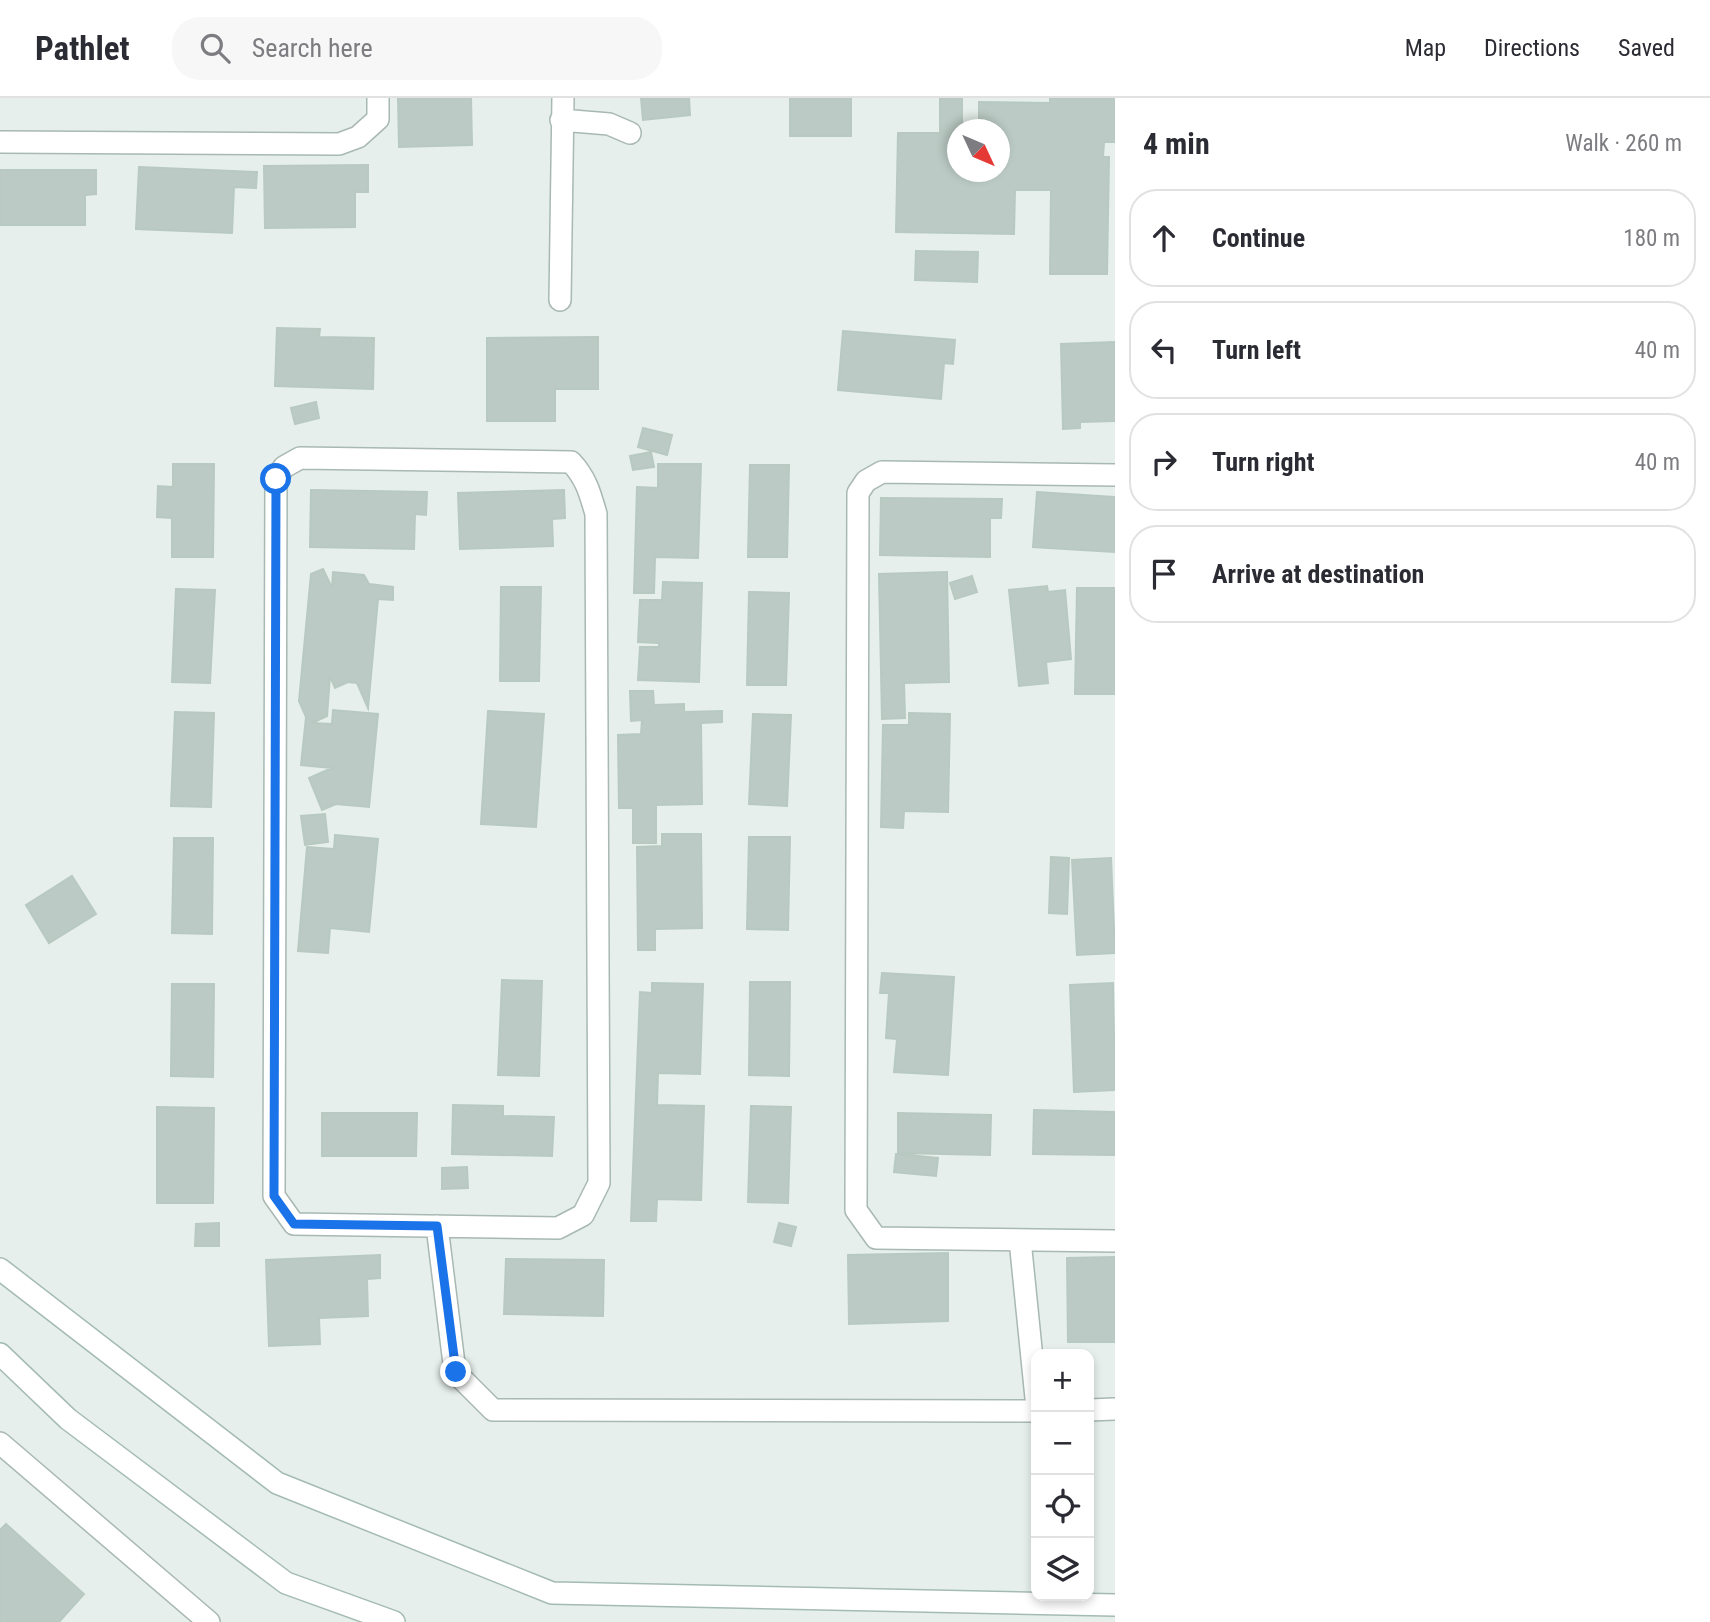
<!DOCTYPE html>
<meta charset="utf-8">
<style>
body{margin:0;font-family:"Roboto Condensed",sans-serif;background:#f7f7f7;color:#2b2b33}
.controls{position:absolute;right:21px;bottom:21px;display:grid;overflow:hidden;border-radius:14px;box-shadow:0 4px 10px #0003}
.controls button{width:63px;height:63px;display:grid;place-items:center;padding:0;border:0;border-bottom:2px solid #e1e1e2;background:#fff;color:#2b2b33;font:35px sans-serif}
.compass{position:absolute;left:947px;top:21px;width:63px;height:63px;border-radius:50%;background:#fff;box-shadow:0 4px 10px #0003;rotate:134deg}
.stop{position:absolute;width:21px;height:21px;margin:-16px;border:5px solid #1a73e8;border-radius:50%;background:#fff}
.stop.end{background:#1a73e8;border-color:#fff;box-shadow:0 2px 7px #0008}
.list{margin:0;padding:0;list-style:none}
h2{display:flex;justify-content:space-between;align-items:center;height:91px;margin:0;padding:0 28px;font-size:30px}
h2 small{font-size:23px;font-weight:400;color:#7c7c81}
.list li{display:grid;grid-template-columns:46px 1fr auto;gap:21px;align-items:center;box-sizing:border-box;height:98px;margin:0 14px 14px;padding:0 14px;border:2px solid #e1e1e2;border-radius:28px}
.list b{display:block;font-size:26px;white-space:nowrap}
.list em{font-size:23px;font-style:normal;color:#7c7c81}
.icon{flex:none;width:38px;height:38px;fill:none;stroke:currentColor;stroke-width:2;stroke-linecap:round;stroke-linejoin:round}
.map{position:relative;flex:none;width:1115px;height:1524px;overflow:hidden}
header{display:flex;align-items:center;gap:42px;box-sizing:border-box;height:98px;padding:0 35px;background:#fff;border-bottom:2px solid #e1e1e2}
header strong{font-size:33px}
nav{display:flex;gap:38px;margin-inline-start:auto;font-size:24px}
.search{width:490px;height:63px;background:#f7f7f7;display:flex;align-items:center;gap:18px;box-sizing:border-box;padding:0 24px;border-radius:28px;color:#7c7c81;font-size:26px}
main{display:flex}
aside{flex:1;background:#fff}
.map>svg:first-child{display:block}
.building{fill:#bbcac4;stroke:#b8c9c2;stroke-width:2}
.lines{fill:none;stroke-linecap:round;stroke-linejoin:round}
.street-casing{stroke:#a8b8b2;stroke-width:24}
.secondary-casing{stroke:#a4bbb3;stroke-width:24}
.street{stroke:#fff;stroke-width:21}
.secondary{stroke:#fff;stroke-width:21}
.route{stroke:#1a73e8;stroke-width:9}
</style>
<header>
<strong>Pathlet</strong>
<div class="search"><svg class="icon" aria-label="search" viewBox="0 0 24 24"><circle cx="10" cy="10" r="6"/><path d="M15 15l6 6"/></svg>Search here</div>
<nav><a>Map</a><a>Directions</a><a>Saved</a></nav>
</header>
<main>
<div class="map">
<svg width="1115" height="1524" viewBox="0 0 1115 1524">
<rect width="100%" height="100%" fill="#e6efeb"/>
<path class="building" d="M 398,0 L 471,0 L 472,47 L 399,49 Z
M 641,0 L 689,0 L 690,17 L 643,22 Z
M 790,0 L 851,0 L 851,38 L 790,38 Z
M 940,0 L 962,0 L 962,32 L 958,32 L 958,74 L 1000,74 L 1000,32 L 979,32 L 979,4 L 1050,5 L 1050,0 L 1115,0 L 1115,44 L 1104,44 L 1103,59 L 1109,59 L 1107,176 L 1050,176 L 1051,92 L 1015,92 L 1014,136 L 896,134 L 898,35 L 940,35 Z
M 368,67 L 368,94 L 355,94 L 355,129 L 265,130 L 264,68 Z
M 139,69 L 257,74 L 256,90 L 234,89 L 232,135 L 136,131 Z
M 0,72 L 96,72 L 96,96 L 85,97 L 85,127 L 0,127 Z
M 916,153 L 978,154 L 977,184 L 915,182 Z
M 277,230 L 320,231 L 319,239 L 374,240 L 373,291 L 275,288 Z
M 843,233 L 955,242 L 953,266 L 944,265 L 941,301 L 838,292 Z
M 598,239 L 598,291 L 555,291 L 555,323 L 487,323 L 487,240 Z
M 1115,244 L 1115,323 L 1080,324 L 1080,330 L 1063,331 L 1061,246 Z
M 316,304 L 319,320 L 295,326 L 291,310 Z
M 643,330 L 672,337 L 667,357 L 638,349 Z
M 651,354 L 654,369 L 633,372 L 630,358 Z
M 173,366 L 214,366 L 213,459 L 172,459 L 172,420 L 157,419 L 158,388 L 173,389 Z
M 658,366 L 701,366 L 698,460 L 655,459 L 654,495 L 634,495 L 637,389 L 658,390 Z
M 750,367 L 789,367 L 787,459 L 748,459 Z
M 311,392 L 427,394 L 426,417 L 415,416 L 414,451 L 310,449 Z
M 564,392 L 565,420 L 552,421 L 553,448 L 460,451 L 458,395 Z
M 1037,394 L 1115,399 L 1115,454 L 1033,449 Z
M 881,400 L 1002,401 L 1001,420 L 990,420 L 990,459 L 880,457 Z
M 323,471 L 332,490 L 333,474 L 364,477 L 369,486 L 393,489 L 393,502 L 378,501 L 368,610 L 357,585 L 348,584 L 335,590 L 330,578 L 327,618 L 312,625 L 332,626 L 333,612 L 378,616 L 369,709 L 336,706 L 322,712 L 309,680 L 332,670 L 301,667 L 306,619 L 299,603 L 311,476 Z
M 947,474 L 949,584 L 904,585 L 905,620 L 882,621 L 879,476 Z
M 972,478 L 977,494 L 955,501 L 950,485 Z
M 663,484 L 702,485 L 699,584 L 638,582 L 640,549 L 659,549 L 659,545 L 638,544 L 640,502 L 662,502 Z
M 1047,488 L 1048,494 L 1065,492 L 1071,561 L 1046,564 L 1048,585 L 1019,588 L 1009,492 Z
M 501,489 L 541,489 L 539,583 L 500,583 Z
M 1077,490 L 1115,490 L 1115,596 L 1075,596 Z
M 176,491 L 215,492 L 210,585 L 172,584 Z
M 749,494 L 789,495 L 786,587 L 747,587 Z
M 630,593 L 653,593 L 654,607 L 684,606 L 684,614 L 722,613 L 722,624 L 701,625 L 702,706 L 656,707 L 656,745 L 633,745 L 633,710 L 619,710 L 618,637 L 641,636 L 642,622 L 631,623 Z
M 488,613 L 544,616 L 536,729 L 481,726 Z
M 175,614 L 214,615 L 211,709 L 171,708 Z
M 909,615 L 950,616 L 948,714 L 904,713 L 903,730 L 881,729 L 883,627 L 909,627 Z
M 753,616 L 791,617 L 787,708 L 749,706 Z
M 325,716 L 328,744 L 305,747 L 301,718 Z
M 662,736 L 701,736 L 702,830 L 655,831 L 655,852 L 638,852 L 637,749 L 662,748 Z
M 335,737 L 378,741 L 369,834 L 330,830 L 328,855 L 298,853 L 307,749 L 334,751 Z
M 749,739 L 790,739 L 788,832 L 747,831 Z
M 174,740 L 213,740 L 212,836 L 172,835 Z
M 1051,759 L 1069,760 L 1067,816 L 1049,815 Z
M 1111,760 L 1115,855 L 1077,857 L 1072,762 Z
M 72,778 L 96,816 L 49,845 L 26,807 Z
M 882,875 L 954,879 L 948,977 L 894,974 L 897,941 L 886,940 L 889,895 L 880,895 Z
M 502,882 L 542,883 L 539,978 L 498,977 Z
M 750,884 L 790,884 L 789,978 L 749,977 Z
M 652,885 L 703,886 L 700,976 L 658,975 L 657,1007 L 704,1008 L 701,1102 L 657,1101 L 656,1123 L 631,1123 L 640,894 L 652,895 Z
M 1113,885 L 1115,992 L 1074,994 L 1070,887 Z
M 172,886 L 214,886 L 213,979 L 171,978 Z
M 453,1007 L 503,1008 L 503,1018 L 554,1019 L 552,1058 L 452,1056 Z
M 751,1008 L 791,1009 L 788,1105 L 748,1104 Z
M 157,1009 L 214,1010 L 213,1105 L 157,1105 Z
M 1034,1012 L 1115,1014 L 1115,1057 L 1033,1056 Z
M 322,1015 L 417,1015 L 416,1058 L 322,1058 Z
M 898,1015 L 991,1017 L 990,1057 L 898,1055 Z
M 896,1056 L 938,1060 L 936,1078 L 894,1074 Z
M 467,1069 L 468,1090 L 442,1091 L 442,1070 Z
M 219,1125 L 219,1148 L 195,1148 L 196,1126 Z
M 779,1125 L 796,1129 L 791,1148 L 774,1144 Z
M 948,1155 L 948,1223 L 849,1226 L 848,1157 Z
M 380,1157 L 380,1180 L 367,1181 L 368,1218 L 319,1220 L 320,1246 L 269,1248 L 266,1162 Z
M 1115,1159 L 1115,1244 L 1068,1244 L 1067,1160 Z
M 506,1161 L 604,1162 L 603,1218 L 504,1216 Z
M 6,1426 L 84,1496 L 59,1524 L 0,1524 L 0,1432 Z"/>
<g class="lines">
<g class="street-casing">
<path id="street" d="M 561,22 L 609,26 L 630,35
M 0,44 L 339,46 L 358,39 L 378,21 L 378,0
M 560,202 L 563,0
M 300,360 L 571,364 C 586,380 590,395 596,416 L 599,1085 L 583,1117 L 558,1130 L 294,1126 L 274,1098 L 276,381 L 284,369 Z
M 1115,377 L 882,374 L 866,383 L 858,395 L 856,1112 L 876,1140 L 1115,1143
M 437,1128 L 455,1274 L 493,1312 L 1036,1313
M 1020,1142 L 1036,1300
M 1089,1312 L 1115,1311
M 0,1345 L 209,1524"/>
</g>
<g class="secondary-casing">
<path id="secondary" d="M 0,1171 L 277,1385 L 552,1495 L 1115,1507
M 0,1256 L 68,1321 L 286,1485 L 394,1524"/>
</g>
<use href="#street" class="street"/>
<use href="#secondary" class="secondary"/>
</g>
<g class="lines">
<path class="route" d="M 276,381 L 274,1098 L 294,1126 L 437,1128 L 456,1274"/>
</g>
</svg>
<div class="controls">
<button>+</button>
<button>−</button>
<button><svg class="icon" aria-label="locate" viewBox="0 0 24 24"><circle cx="12" cy="12" r="6"/><path d="M12 2v4M12 18v4M2 12h4M18 12h4"/></svg></button>
<button><svg class="icon" aria-label="layers" viewBox="0 0 24 24"><path d="M12 4l9 5-9 5-9-5zM3 14l9 5 9-5"/></svg></button>
</div>
<svg class="compass" viewBox="-18 -18 36 36"><path d="M0-13l5 13h-10z" fill="#e53935"/><path d="M0 13l5-13h-10z" fill="#7c7c81"/></svg>
<div class="stop" style="left:276px;top:381px"></div>
<div class="stop end" style="left:456px;top:1274px"></div>
</div>
<aside>
<h2>4 min<small>Walk · 260 m</small></h2>
<ul class="list">
<li><svg class="icon" aria-label="ahead" viewBox="0 0 24 24"><path d="M12 20V5M6 11l6-6 6 6"/></svg><div><b>Continue</b></div><em>180 m</em></li>
<li><svg class="icon" aria-label="left" viewBox="0 0 24 24"><path d="M17 20v-9H6M10 6l-5 5 5 5"/></svg><div><b>Turn left</b></div><em>40 m</em></li>
<li><svg class="icon" aria-label="right" viewBox="0 0 24 24"><path d="M7 20v-9h11M14 6l5 5-5 5"/></svg><div><b>Turn right</b></div><em>40 m</em></li>
<li><svg class="icon" aria-label="arrive" viewBox="0 0 24 24"><path d="M6 21V4h12l-3 4 3 4H6"/></svg><div><b>Arrive at destination</b></div></li>
</ul>
</aside>
</main>
